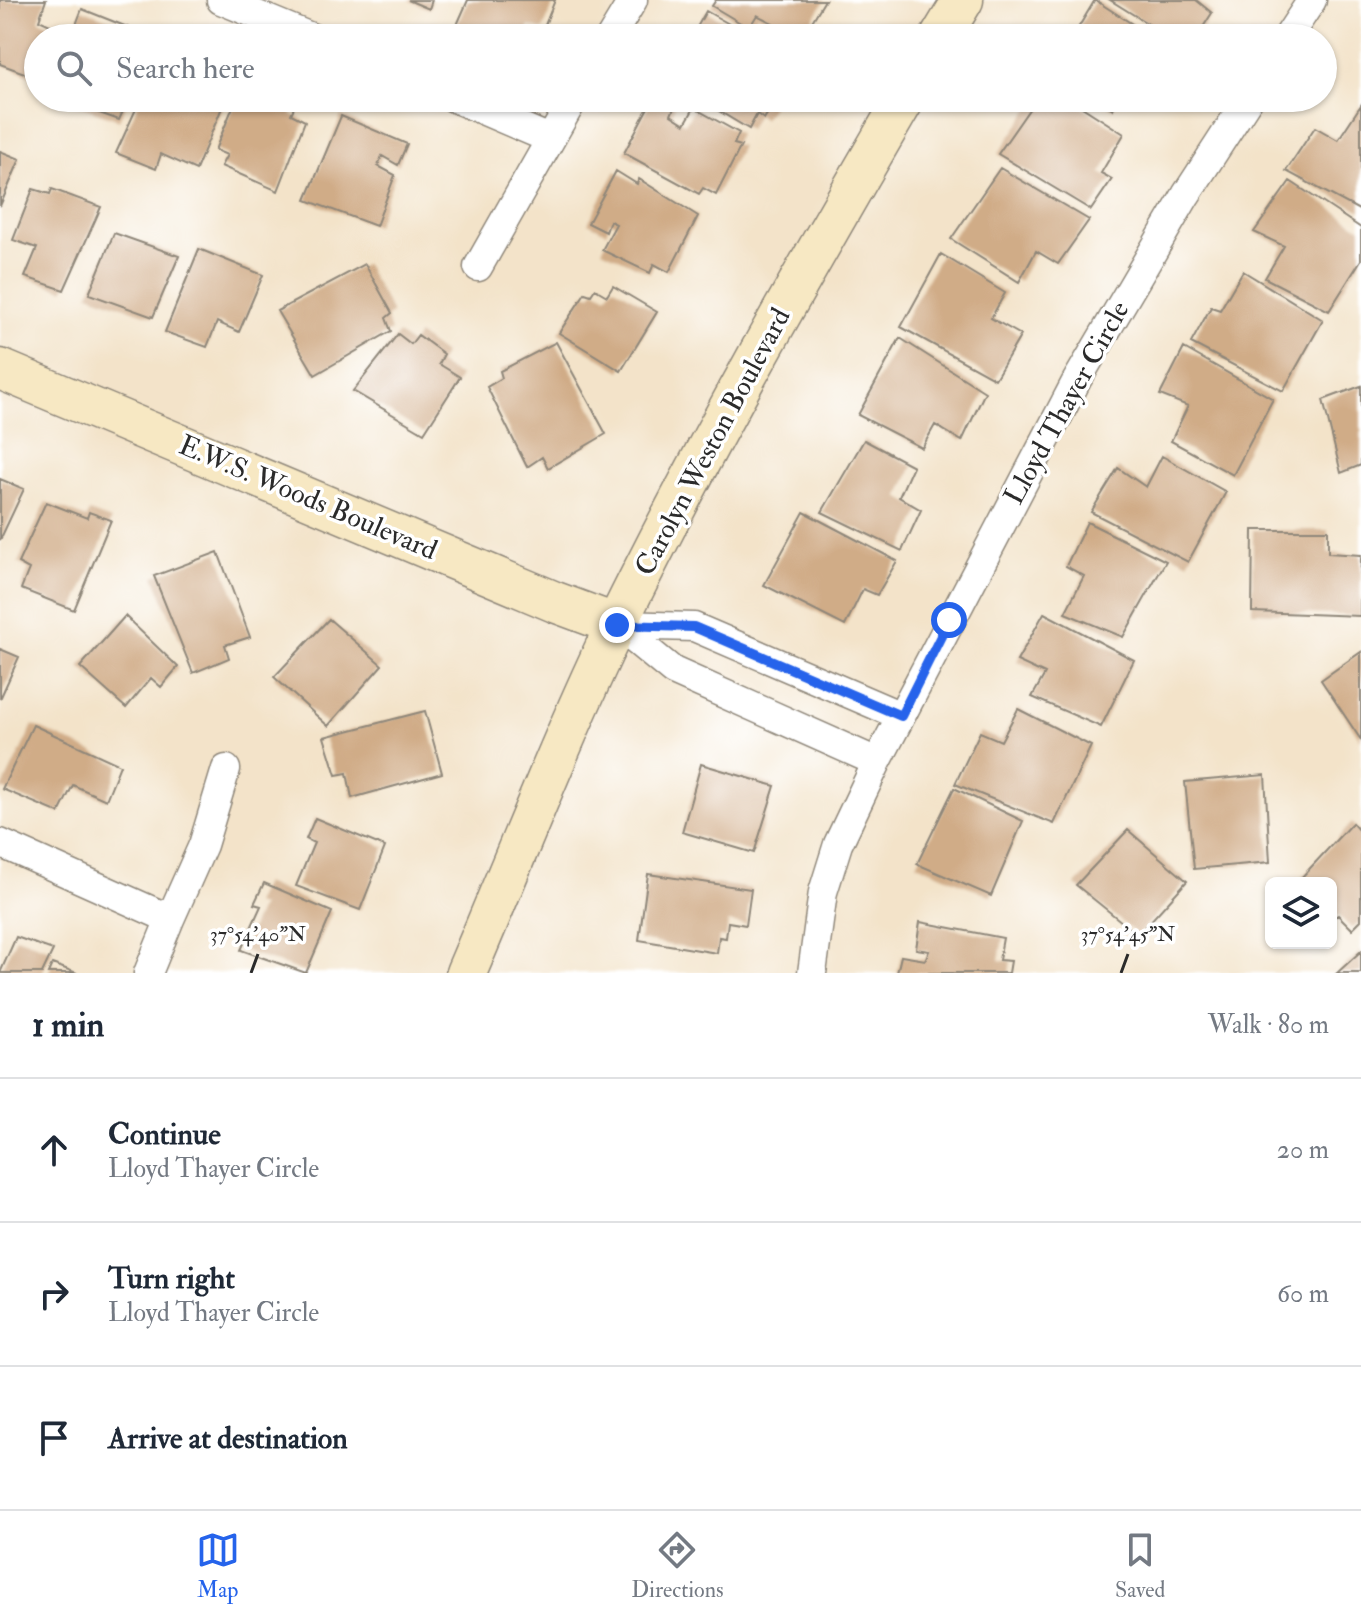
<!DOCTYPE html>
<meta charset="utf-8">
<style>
body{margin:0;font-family:"IM FELL Double Pica",serif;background:#f6f6f7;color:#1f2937}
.controls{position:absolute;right:24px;bottom:24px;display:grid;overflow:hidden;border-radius:12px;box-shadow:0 2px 6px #0004}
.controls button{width:72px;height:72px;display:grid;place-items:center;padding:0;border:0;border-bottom:2px solid #e0e1e3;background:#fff;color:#1f2937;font:40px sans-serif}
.stop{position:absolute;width:24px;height:24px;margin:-18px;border:6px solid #2563eb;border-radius:50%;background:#fff}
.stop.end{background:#2563eb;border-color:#fff;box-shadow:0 2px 8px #0008}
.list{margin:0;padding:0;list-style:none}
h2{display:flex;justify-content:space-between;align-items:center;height:104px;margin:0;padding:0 32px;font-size:34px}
h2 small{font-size:26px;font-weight:400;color:#747a83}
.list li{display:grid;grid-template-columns:52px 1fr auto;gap:24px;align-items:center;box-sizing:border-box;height:144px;padding:0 32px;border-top:2px solid #e0e1e3}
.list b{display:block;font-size:30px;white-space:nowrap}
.list p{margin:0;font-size:26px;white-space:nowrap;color:#747a83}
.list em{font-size:26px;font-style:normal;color:#747a83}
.icon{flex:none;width:44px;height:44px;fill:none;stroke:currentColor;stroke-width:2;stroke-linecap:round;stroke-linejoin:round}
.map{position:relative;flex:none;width:1361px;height:973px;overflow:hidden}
.search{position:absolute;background:#fff;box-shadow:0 2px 6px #0004;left:24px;right:24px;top:24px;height:88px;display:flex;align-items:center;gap:20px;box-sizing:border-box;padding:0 28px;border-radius:44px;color:#747a83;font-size:30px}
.sheet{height:536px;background:#fff}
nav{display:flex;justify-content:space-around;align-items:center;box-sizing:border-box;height:112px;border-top:2px solid #e0e1e3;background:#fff;font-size:22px;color:#747a83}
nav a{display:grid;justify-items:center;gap:4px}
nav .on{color:#2563eb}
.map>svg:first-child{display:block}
.building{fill:#d0ac87}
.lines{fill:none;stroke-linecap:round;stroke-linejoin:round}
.street-casing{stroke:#8f877a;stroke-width:31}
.secondary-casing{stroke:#8f877a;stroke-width:43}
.street{stroke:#fff;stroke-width:28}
.secondary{stroke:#f7e8c3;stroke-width:40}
.route{stroke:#2563eb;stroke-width:10}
.ticks{fill:none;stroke:#2b2b2b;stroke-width:3}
.labels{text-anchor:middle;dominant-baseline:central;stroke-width:7;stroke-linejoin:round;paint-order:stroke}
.street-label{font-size:28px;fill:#2b2b2b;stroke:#fff}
.ticks-label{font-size:20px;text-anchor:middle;fill:#2b2b2b;stroke:#fff;stroke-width:7;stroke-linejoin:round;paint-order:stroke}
</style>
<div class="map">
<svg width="1361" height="973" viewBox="0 0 1361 973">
<rect width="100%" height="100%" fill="#fff"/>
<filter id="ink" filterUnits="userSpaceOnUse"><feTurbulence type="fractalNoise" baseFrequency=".0125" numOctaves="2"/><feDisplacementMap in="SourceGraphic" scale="16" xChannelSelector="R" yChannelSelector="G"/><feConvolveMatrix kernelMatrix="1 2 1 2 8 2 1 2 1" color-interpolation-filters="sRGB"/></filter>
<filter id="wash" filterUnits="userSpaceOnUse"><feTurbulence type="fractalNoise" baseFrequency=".006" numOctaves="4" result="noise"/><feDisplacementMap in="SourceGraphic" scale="32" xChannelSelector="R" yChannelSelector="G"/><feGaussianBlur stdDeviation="1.8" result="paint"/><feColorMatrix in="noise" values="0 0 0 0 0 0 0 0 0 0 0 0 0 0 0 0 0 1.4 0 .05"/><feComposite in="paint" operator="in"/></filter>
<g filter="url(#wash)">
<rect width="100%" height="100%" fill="#f3e3c9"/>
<g id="blocks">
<path class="building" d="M 0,0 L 46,0 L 39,20 L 59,29 L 56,38 L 38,38 L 38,78 L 0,64 Z
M 408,0 L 432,0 L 429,9 Z
M 468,0 L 555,0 L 543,30 L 529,26 L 525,38 L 496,38 L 457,25 Z
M 716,0 L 825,0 L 802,38 L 757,15 L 749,28 L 712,6 Z
M 1095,0 L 1154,38 L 1072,38 Z
M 1110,0 L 1196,0 L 1212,13 L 1196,38 L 1171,38 Z
M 82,9 L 155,38 L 71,38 Z
M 706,11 L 754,38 L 691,38 Z
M 57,98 L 129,98 L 119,120 Z
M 141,98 L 226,98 L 196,170 L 161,154 L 156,169 L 116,153 Z
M 251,98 L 294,98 L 298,99 L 291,114 L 305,121 L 278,191 L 221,166 L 227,155 L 215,150 L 235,102 L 246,106 Z
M 653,98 L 670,98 L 677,101 L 671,115 L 685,124 L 694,108 L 739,133 L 734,144 L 741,146 L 716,195 L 703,188 L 699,194 L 624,153 Z
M 707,98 L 777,98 L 764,119 L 757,114 L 749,129 L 714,108 L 716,102 Z
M 1037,98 L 1068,98 L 1124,134 L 1101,173 L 1112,179 L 1091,210 L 998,154 Z
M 1096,98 L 1118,98 L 1113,109 Z
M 1361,105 L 1361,211 L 1286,171 L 1315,127 L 1338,140 Z
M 341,116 L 407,144 L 398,165 L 382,156 L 378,166 L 395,175 L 376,226 L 306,200 Z
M 0,151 L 20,159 L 0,206 Z
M 1000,168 L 1089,220 L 1058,264 L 1036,251 L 1019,282 L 951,239 Z
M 616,171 L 637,184 L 639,179 L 698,216 L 669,272 L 654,264 L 650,273 L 602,250 L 616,224 L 610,221 L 606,232 L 588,223 Z
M 1290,181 L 1361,228 L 1361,260 L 1329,311 L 1265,278 L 1284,246 L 1254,232 Z
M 33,189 L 50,194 L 52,189 L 101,207 L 64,290 L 25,277 L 37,248 L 13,240 Z
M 114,233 L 179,256 L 153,317 L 89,294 Z
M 199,249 L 263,275 L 239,332 L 217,322 L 207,347 L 165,332 Z
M 941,254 L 1005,293 L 991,318 L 1021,335 L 995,379 L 901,327 Z
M 365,264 L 392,313 L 386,318 L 391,331 L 315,375 L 277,311 Z
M 1243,271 L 1323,320 L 1283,391 L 1191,343 L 1211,307 L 1220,310 Z
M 613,286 L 657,312 L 621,371 L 559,333 L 585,293 L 591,295 L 595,289 L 607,296 Z
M 398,334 L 411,344 L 418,335 L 444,354 L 439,364 L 460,377 L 424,433 L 353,391 Z
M 900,338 L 985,392 L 962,441 L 935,425 L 922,448 L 858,415 Z
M 556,342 L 606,434 L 548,468 L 542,457 L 527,467 L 487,387 L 502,378 L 500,371 Z
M 1184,348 L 1273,399 L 1233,475 L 1171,441 L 1188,406 L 1160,395 Z
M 1361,386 L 1361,465 L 1341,473 L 1323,400 Z
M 864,440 L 913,466 L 899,497 L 921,510 L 902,551 L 822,512 Z
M 1162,456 L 1226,492 L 1188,562 L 1091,512 L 1118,468 L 1146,487 Z
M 0,479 L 24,489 L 0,540 Z
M 46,502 L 87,518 L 89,512 L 111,520 L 74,610 L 21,589 L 29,569 L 18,563 Z
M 804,512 L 897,561 L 877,595 L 863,589 L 845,626 L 764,585 Z
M 1087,522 L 1166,561 L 1123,637 L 1065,613 L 1084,576 L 1066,566 Z
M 1253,530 L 1328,530 L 1328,553 L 1361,555 L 1360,616 L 1252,612 Z
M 218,552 L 250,637 L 225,645 L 229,658 L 193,673 L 154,576 Z
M 1044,613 L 1134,660 L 1101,727 L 1032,697 L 1045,674 L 1017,661 Z
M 125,616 L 178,667 L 161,687 L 151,678 L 126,708 L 80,667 Z
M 329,619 L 382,665 L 328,726 L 274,677 Z
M 0,649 L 19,657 L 0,699 Z
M 1361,652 L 1361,740 L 1321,680 Z
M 1018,709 L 1091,746 L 1054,824 L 955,784 L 980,732 L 1001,741 Z
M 425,711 L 442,773 L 352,798 L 347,773 L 336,775 L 324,737 Z
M 33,725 L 120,765 L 106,800 L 73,785 L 59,813 L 2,789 Z
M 701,764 L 775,786 L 754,853 L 682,832 Z
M 1265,775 L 1270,862 L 1194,869 L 1185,782 Z
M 954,788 L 1023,821 L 991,896 L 917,864 Z
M 315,818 L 385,847 L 360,910 L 296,886 L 314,843 L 306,839 Z
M 1352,823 L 1361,833 L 1361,920 L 1352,929 L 1338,915 L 1331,919 L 1331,883 L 1307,883 L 1301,878 Z
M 1128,830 L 1187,881 L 1138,935 L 1076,885 Z
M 648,874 L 751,889 L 746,925 L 728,922 L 726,938 L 719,937 L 717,953 L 639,940 Z
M 264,883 L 332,912 L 306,973 L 241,950 L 261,906 L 254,904 Z
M 920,922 L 1003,938 L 999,960 L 1011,961 L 1009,973 L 897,973 L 901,956 L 925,960 L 929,951 L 916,949 Z
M 16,937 L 53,950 L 42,973 L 0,973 Z
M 1361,951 L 1361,973 L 1337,973 Z
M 52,964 L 77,973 L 48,973 Z"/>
</g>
</g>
<g filter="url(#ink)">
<use href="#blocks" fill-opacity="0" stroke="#8f877a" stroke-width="2"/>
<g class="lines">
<g class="street-casing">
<path id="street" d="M 221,0 L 313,38
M 610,38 L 633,0
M 1287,38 L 1312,0
M 454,98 L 550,139
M 478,267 L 574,98
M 617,625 L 694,627 L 901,716
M 617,625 L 673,671 L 877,762
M 0,843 L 170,919 L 148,973
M 170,919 L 203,845 L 226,769
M 812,973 L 823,892 L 838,844 L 877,762 L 1077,380 L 1186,195 L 1249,98"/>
</g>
<g class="secondary-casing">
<path id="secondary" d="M 940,38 L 963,0
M 0,369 L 555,602 L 617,625
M 466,973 C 516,857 562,737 617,623 C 705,444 805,270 905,98"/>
</g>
<use href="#street" class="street"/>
<use href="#secondary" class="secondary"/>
</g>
</g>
<g class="lines" filter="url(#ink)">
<path class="route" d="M 617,625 L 694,627 L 901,716 L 949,620"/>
</g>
<path class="ticks" d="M 251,973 L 258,954M 1121,973 L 1128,954"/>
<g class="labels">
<g class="street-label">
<text transform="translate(1067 403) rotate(-61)">Lloyd Thayer Circle</text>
<text transform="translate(713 442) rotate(-62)">Carolyn Weston Boulevard</text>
<text transform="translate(308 498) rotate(23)">E.W.S. Woods Boulevard</text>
</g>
</g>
<g class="ticks-label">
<text x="258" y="941">37°54'40"N</text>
<text x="1128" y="941">37°54'45"N</text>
</g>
</svg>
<div class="controls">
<button><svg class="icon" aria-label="layers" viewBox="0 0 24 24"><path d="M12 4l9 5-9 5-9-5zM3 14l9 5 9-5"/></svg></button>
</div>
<div class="stop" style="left:949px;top:620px"></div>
<div class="stop end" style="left:617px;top:625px"></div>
<div class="search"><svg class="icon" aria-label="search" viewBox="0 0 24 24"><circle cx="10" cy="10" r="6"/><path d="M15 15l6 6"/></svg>Search here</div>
</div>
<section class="sheet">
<h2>1 min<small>Walk · 80 m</small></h2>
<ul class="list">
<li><svg class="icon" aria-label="ahead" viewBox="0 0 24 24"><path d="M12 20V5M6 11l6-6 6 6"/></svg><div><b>Continue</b><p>Lloyd Thayer Circle</p></div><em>20 m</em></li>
<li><svg class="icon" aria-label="right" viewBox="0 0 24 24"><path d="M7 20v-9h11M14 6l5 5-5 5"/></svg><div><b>Turn right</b><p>Lloyd Thayer Circle</p></div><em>60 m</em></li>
<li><svg class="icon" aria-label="arrive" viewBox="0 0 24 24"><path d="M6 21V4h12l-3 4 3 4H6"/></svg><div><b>Arrive at destination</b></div></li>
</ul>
</section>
<nav>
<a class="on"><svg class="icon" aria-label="map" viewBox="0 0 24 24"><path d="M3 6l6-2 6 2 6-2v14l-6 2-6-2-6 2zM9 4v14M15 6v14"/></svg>Map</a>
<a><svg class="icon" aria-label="directions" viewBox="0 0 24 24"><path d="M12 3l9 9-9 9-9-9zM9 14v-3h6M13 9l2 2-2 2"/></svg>Directions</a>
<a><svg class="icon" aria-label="saved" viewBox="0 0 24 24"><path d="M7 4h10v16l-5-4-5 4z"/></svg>Saved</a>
</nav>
